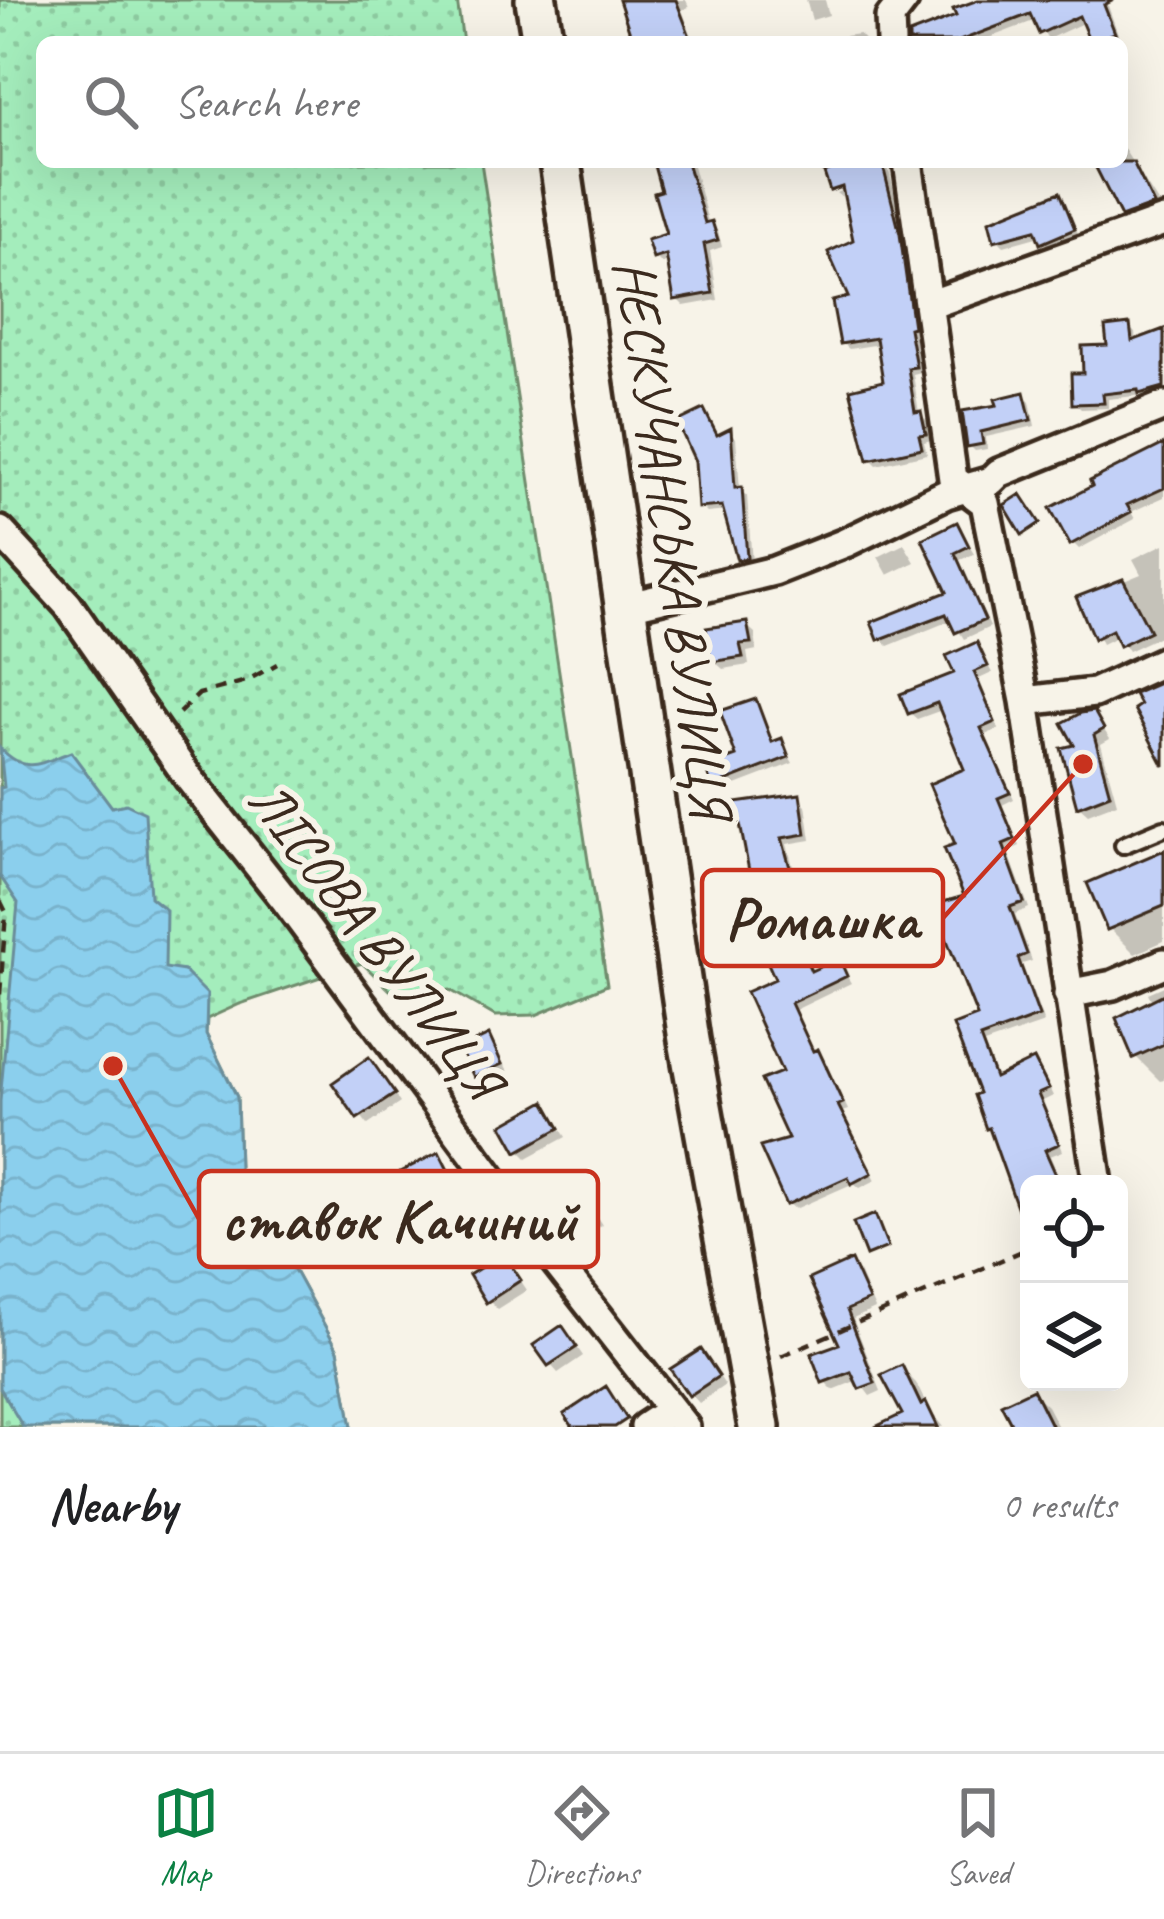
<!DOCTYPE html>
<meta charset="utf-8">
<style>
body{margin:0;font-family:Caveat,sans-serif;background:#f2f2f2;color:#202124}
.controls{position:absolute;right:36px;bottom:36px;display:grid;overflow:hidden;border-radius:18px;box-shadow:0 12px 48px #0002}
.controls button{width:108px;height:108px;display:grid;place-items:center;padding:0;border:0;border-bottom:3px solid #e0e0e0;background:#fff;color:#202124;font:60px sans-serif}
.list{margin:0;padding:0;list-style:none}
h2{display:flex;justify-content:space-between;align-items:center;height:156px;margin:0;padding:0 48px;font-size:51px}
h2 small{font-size:39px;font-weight:400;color:#757577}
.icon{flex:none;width:66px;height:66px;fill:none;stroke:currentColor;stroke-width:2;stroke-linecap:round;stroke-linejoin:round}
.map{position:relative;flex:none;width:1164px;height:1427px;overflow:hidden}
.search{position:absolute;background:#fff;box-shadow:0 12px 48px #0002;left:36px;right:36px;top:36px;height:132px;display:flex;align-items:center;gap:30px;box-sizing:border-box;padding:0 42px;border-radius:18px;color:#757577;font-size:45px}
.sheet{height:324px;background:#fff}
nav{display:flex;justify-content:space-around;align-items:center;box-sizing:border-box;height:168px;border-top:3px solid #e0e0e0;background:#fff;font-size:33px;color:#757577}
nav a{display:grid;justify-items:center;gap:6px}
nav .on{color:#0b8043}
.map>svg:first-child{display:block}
.park{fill:url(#park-dots);stroke:#708c6d;stroke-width:3}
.water{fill:url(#water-waves);stroke:#6b8d9a;stroke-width:3}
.shadow{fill:#0003}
.building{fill:#c2d0f7;stroke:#3b2a1e;stroke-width:3}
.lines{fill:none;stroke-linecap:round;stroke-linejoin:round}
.lane-casing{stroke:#3b2a1e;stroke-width:22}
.street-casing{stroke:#3b2a1e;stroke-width:36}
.secondary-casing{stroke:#3b2a1e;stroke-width:48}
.path{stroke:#3b2a1e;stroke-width:4.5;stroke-dasharray:12 9;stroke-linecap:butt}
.lane{stroke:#f7f3e8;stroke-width:14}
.street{stroke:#f7f3e8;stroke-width:27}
.secondary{stroke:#f7f3e8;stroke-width:39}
.labels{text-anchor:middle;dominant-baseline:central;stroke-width:12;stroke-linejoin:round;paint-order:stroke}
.street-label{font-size:57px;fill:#3b2a1e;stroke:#f7f3e8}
.leader{fill:none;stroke:#c8321e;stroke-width:4.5}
.callout-dot{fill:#c8321e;stroke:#f7f3e8;stroke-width:4.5}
.callout{fill:#f7f3e8;stroke:#c8321e;stroke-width:4.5}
.callout-label{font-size:60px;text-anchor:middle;font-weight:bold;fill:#3b2a1e}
</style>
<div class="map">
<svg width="1164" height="1427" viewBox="0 0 1164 1427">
<defs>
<pattern id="park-dots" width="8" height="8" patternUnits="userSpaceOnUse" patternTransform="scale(3)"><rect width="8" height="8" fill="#a4edbc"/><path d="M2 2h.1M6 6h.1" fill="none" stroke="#8ecba1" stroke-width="1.8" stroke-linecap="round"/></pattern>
<pattern id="water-waves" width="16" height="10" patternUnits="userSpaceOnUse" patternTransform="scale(3)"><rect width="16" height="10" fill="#8bcfed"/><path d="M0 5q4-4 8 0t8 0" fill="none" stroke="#79b2cb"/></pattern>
</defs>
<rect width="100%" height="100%" fill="#f7f3e8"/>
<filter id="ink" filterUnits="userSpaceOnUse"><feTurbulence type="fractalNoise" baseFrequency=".00833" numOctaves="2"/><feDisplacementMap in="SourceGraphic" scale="24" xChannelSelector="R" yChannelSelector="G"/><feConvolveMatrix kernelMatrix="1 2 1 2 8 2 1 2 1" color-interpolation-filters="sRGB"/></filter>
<g filter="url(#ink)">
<path class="park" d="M 0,0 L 457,0 L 463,42 L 42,42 L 42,162 L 481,162 L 607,985 L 536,1015 L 495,1016 L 450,990 L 396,996 L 362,963 L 240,1004 L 207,1019 L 206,1034 L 237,1097 L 239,1169 L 338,1350 L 352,1427 L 0,1427 Z"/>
<path class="water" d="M 0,748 C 27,775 38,764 71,752 L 112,807 L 126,804 L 145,813 L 150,897 L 166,910 L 165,968 L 184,971 L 207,994 L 206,1034 L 237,1097 L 239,1169 L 338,1350 L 352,1427 L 23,1427 L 0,1388 L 0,1101 L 18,903 L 0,876 L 0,788 L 4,787 Z"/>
<path class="shadow" d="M 632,0 L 686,0 L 689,7 L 682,10 L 694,42 L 637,42 Z
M 806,0 L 825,0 L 829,15 L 812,20 Z
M 995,0 L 1106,0 L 1120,40 L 1094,42 L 1085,22 L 1048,39 L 1036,20 L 978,42 L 926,42 Z
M 859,34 L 866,42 L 823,42 L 823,39 Z
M 1122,146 L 1159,204 L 1155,205 L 1158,212 L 1129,222 L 1096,162 L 1122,162 Z
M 656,162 L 692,162 L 709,225 L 718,231 L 722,247 L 710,251 L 718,300 L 684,306 L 677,299 L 670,262 L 662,264 L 656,258 L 670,237 L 665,193 Z
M 851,162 L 887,162 L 906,243 L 918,333 L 914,333 L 921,372 L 913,374 L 919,413 L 927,421 L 931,440 L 924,442 L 927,454 L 877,465 L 870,458 L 887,383 L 880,344 L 849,349 L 842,343 L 853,300 L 857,242 L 847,194 L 840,196 L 836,193 L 857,185 Z
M 1059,196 L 1080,237 L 1050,249 L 1040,236 L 1004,246 L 997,239 Z
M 1129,327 L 1135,333 L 1136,343 L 1164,332 L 1164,372 L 1156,375 L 1162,395 L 1147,399 L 1144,395 L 1108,399 L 1108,408 L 1081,409 L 1075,403 L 1086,376 Z
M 1024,395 L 1030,401 L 1035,426 L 986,437 L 987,449 L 975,451 L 969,445 L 1001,408 Z
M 703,412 L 718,437 L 730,432 L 736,438 L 740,490 L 747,496 L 752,563 L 746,564 L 740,558 L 727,511 L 707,513 L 701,507 Z
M 1164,448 L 1164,497 L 1131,512 L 1135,519 L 1079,549 L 1073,543 Z
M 957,526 L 974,554 L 960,560 L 990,627 L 964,639 L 952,620 L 888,646 L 881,639 L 951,593 Z
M 904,544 L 915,562 L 888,575 L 878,557 Z
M 1164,544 L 1164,634 L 1128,651 L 1118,636 L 1102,644 L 1080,599 L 1141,574 L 1133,559 Z
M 746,625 L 755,633 L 757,650 L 747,652 L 749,665 L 723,669 L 714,661 Z
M 977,645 L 992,673 L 979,679 L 999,729 L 985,735 L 1014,799 L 1002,805 L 1020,846 L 1008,851 L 1029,908 L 1015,914 L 1032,961 L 1022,964 L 1044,1023 L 984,1044 L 997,1080 L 1033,1062 L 1040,1069 L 1053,1096 L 1043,1101 L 1063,1151 L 1050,1156 L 1062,1184 L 1029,1184 L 1029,1219 L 957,1027 L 981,1017 L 959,845 L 967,771 L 942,710 L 917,719 L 910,713 L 959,675 Z
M 755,702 L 774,744 L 781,742 L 793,763 L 720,791 L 714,785 L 740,758 Z
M 1093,714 L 1110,739 L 1101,744 L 1117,803 L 1088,814 L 1079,806 L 1078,747 Z
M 799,798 L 806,805 L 811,840 L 787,844 L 800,893 L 763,902 L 756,896 Z
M 1164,853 L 1164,941 L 1135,954 L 1110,929 Z
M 790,930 L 813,973 L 838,962 L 851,983 L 795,1010 L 815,1053 L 824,1059 L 848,1110 L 842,1112 L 876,1180 L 860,1188 L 854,1183 L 795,1209 L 788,1203 L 792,1141 L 779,980 Z
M 1164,986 L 1164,1080 L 1160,1081 L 1135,1056 L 1153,1003 L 1148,993 Z
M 488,1038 L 509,1072 L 485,1084 L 477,1075 Z
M 377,1069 L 400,1103 L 368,1125 L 336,1084 Z
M 545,1105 L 566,1137 L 527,1158 L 519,1150 Z
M 438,1155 L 460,1190 L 426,1208 L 418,1200 Z
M 579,1189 L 602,1225 L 584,1236 L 576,1228 Z
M 850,1264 L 859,1272 L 875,1309 L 853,1319 L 881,1391 L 870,1396 L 858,1380 L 833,1390 L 824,1381 L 843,1345 Z
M 510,1265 L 527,1290 L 497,1309 L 489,1301 Z
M 570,1337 L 583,1356 L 558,1373 L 550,1364 Z
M 709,1361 L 725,1385 L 699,1403 L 691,1394 Z
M 902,1369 L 916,1383 L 928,1408 L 943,1427 L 911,1427 Z
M 1032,1392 L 1047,1406 L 1058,1427 L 1010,1427 Z"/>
<path class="building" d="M 619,0 L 676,0 L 692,42 L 633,42 Z
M 978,0 L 1114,0 L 1104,5 L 1115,33 L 1090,42 L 1079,16 L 1039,34 L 1030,14 L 957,42 L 909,42 L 909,34 L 956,16 L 953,9 Z
M 653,162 L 687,162 L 705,223 L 712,221 L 718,240 L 704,244 L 713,293 L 674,300 L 666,255 L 653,259 L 647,240 L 666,234 L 654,193 L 661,191 Z
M 854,162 L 882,162 L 900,234 L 913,327 L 909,328 L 916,367 L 908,368 L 915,412 L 921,411 L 926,434 L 919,435 L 922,448 L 868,460 L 850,389 L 883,381 L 876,338 L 840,344 L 832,301 L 848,297 L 828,252 L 853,240 L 842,187 L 830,191 L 824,173 Z
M 1093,162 L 1133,162 L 1154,205 L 1121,217 Z
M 1060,192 L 1075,229 L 1040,244 L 1035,230 L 994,241 L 989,221 Z
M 1130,324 L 1132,341 L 1164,329 L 1164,387 L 1139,394 L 1138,390 L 1103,394 L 1104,403 L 1072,404 L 1071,373 L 1083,373 L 1082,346 L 1107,345 L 1105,327 Z
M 1024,392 L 1031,420 L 981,432 L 983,444 L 967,447 L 962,411 L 997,405 L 995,399 Z
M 704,409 L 717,435 L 731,428 L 735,488 L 742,487 L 747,558 L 737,560 L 722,506 L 698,508 L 695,461 L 677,422 Z
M 1164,444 L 1164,488 L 1127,505 L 1131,512 L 1070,545 L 1050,508 L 1092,486 L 1090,481 Z
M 1021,494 L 1040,523 L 1022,535 L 1004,505 Z
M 957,522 L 969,546 L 955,553 L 985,620 L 955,633 L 946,614 L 878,640 L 871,622 L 947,592 L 922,539 Z
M 1123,579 L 1150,631 L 1119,646 L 1112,630 L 1094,639 L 1076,597 Z
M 747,622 L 751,643 L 740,644 L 743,657 L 711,662 L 706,628 Z
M 977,642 L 988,666 L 974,672 L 995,722 L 981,728 L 1010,793 L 998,798 L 1015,839 L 1003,844 L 1024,902 L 1010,907 L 1027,954 L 1018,958 L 1039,1016 L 980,1038 L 995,1078 L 1034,1059 L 1049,1089 L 1038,1094 L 1059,1144 L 1045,1150 L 1060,1184 L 1029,1184 L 1029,1232 L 1026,1232 L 989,1128 L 986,1129 L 974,1095 L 979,1093 L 953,1025 L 977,1016 L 933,905 L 964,896 L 944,848 L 955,844 L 929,784 L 964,769 L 937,703 L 908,714 L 900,694 L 954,673 L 946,656 Z
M 1164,681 L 1164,766 L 1134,709 L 1140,705 L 1134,694 Z
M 756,699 L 772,742 L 782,738 L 789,757 L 712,787 L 705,767 L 736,756 L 720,711 Z
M 1094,711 L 1104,729 L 1094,735 L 1110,794 L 1077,807 L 1061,748 L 1074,745 L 1062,723 L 1081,713 Z
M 800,794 L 806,834 L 782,838 L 795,886 L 754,897 L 736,803 Z
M 1164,850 L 1164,906 L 1107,930 L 1087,883 Z
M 791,926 L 811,971 L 839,958 L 847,976 L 791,1003 L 813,1051 L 818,1049 L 843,1103 L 838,1105 L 872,1173 L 851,1184 L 848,1177 L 786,1205 L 760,1147 L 788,1139 L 761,1080 L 782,1072 L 746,992 L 775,979 L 758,941 Z
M 1164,994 L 1164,1044 L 1133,1058 L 1116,1018 Z
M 489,1035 L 502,1064 L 474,1077 L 460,1049 Z
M 369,1057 L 395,1094 L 357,1119 L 332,1083 Z
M 545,1101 L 560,1128 L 517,1152 L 502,1125 Z
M 439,1152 L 454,1182 L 416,1202 L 400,1172 Z
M 875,1214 L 888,1247 L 866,1256 L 853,1223 Z
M 503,1253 L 521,1280 L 486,1303 L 469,1275 Z
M 851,1260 L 869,1300 L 847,1310 L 875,1383 L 859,1389 L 851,1372 L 822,1383 L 811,1354 L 839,1344 L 809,1279 Z
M 562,1325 L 577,1347 L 548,1366 L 533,1345 Z
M 701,1349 L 719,1376 L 689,1396 L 670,1369 Z
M 902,1365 L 921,1405 L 926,1402 L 938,1427 L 875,1427 L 902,1414 L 881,1375 Z
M 606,1386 L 627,1419 L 615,1427 L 573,1427 L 564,1414 Z
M 1033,1389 L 1052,1427 L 1013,1427 L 1001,1404 Z"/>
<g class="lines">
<g class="lane-casing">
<path id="lane" d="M 1123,845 L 1164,828"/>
</g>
<g class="street-casing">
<path id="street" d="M 891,42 L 890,18 L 904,0
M 908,162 L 953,479 L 985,503 L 1025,701 L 1098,1184
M 929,305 L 1164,221
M 0,531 L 68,605 L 188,777 L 286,901 L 515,1210 L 685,1427
M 625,607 L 774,571 L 845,543 L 946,494 L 991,481 L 999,473 L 1164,406
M 1025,701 L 1094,693 L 1164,661
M 1068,994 L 1113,985 L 1164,963
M 645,1427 L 671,1410"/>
</g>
<g class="secondary-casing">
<path id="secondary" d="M 536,0 L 543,42
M 560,162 L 689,1040 L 759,1427"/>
</g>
<path class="path" d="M 179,713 L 199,694 L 246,681 L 277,664
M 0,900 L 6,912 L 0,995
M 781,1356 L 1029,1248"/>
<use href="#lane" class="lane"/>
<use href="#street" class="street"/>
<use href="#secondary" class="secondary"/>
</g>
</g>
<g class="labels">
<g class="street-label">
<text transform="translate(673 538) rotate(82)">НЕСКУЧАНСЬКА ВУЛИЦЯ</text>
<text transform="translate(376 939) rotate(53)">ЛІСОВА ВУЛИЦЯ</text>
</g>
</g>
<path class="leader" d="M1083 764L943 918M113 1066L199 1219"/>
<g class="callout-dot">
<circle cx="1083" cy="764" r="12"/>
<circle cx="113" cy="1066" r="12"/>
</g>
<g class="callout">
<rect x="702" y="870" width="241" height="96" rx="12"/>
<rect x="199" y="1171" width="399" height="96" rx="12"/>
</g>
<g class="callout-label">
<text x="822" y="939">Ромашка</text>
<text x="399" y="1240">ставок Качиний</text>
</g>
</svg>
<div class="controls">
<button><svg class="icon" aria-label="locate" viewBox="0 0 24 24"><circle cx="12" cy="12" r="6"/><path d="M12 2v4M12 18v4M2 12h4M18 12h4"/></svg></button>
<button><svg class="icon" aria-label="layers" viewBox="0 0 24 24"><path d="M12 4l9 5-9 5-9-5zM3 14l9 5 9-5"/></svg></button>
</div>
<div class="search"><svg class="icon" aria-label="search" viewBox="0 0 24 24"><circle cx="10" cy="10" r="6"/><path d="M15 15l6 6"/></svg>Search here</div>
</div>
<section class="sheet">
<h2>Nearby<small>0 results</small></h2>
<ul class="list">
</ul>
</section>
<nav>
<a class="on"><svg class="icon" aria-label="map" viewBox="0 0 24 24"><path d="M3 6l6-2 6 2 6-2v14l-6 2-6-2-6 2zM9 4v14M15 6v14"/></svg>Map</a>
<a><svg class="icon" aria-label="directions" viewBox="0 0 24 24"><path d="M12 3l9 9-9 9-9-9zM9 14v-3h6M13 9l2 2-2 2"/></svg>Directions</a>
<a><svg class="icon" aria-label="saved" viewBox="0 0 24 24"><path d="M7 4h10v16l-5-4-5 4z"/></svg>Saved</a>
</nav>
